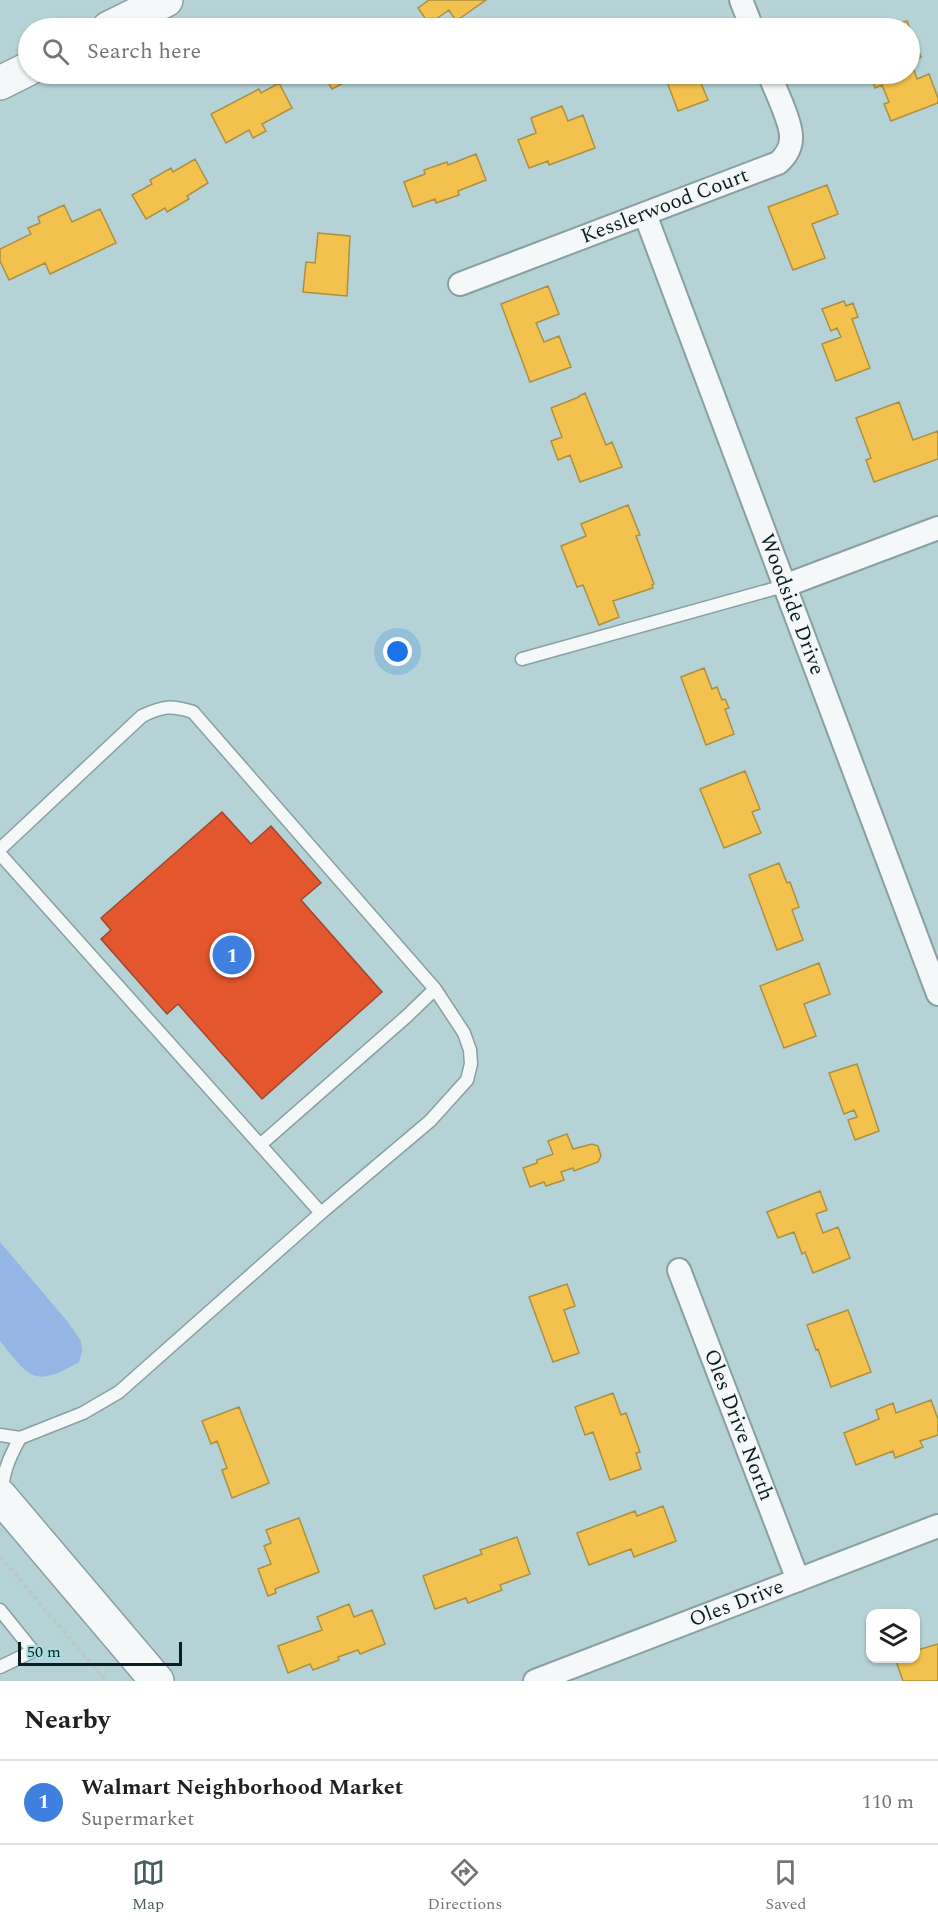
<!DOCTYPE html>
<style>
body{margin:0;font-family:Spectral,serif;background:#f6f6f6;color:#202124}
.controls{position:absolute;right:18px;bottom:18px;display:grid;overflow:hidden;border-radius:12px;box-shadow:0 2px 4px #0004}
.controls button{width:54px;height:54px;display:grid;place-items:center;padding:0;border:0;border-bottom:2px solid #e0e0e0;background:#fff;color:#202124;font:30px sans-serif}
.scale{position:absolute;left:18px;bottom:15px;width:164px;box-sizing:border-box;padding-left:6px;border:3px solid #0a1f21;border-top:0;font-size:16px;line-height:21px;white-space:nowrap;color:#0a1f21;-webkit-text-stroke:4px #a8dee3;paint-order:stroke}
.you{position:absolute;left:398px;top:652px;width:21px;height:21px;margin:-15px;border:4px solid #fff;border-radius:50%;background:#1a73e8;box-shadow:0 0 0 9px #1a73e833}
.badge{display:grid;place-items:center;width:39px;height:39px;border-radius:50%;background:#465e60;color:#fff;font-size:20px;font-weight:700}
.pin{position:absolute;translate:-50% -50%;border:3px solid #fff;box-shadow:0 2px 6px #0006}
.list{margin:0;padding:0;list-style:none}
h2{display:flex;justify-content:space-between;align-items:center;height:78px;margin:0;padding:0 24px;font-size:26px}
h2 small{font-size:20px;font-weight:400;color:#757577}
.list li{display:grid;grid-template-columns:39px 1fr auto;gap:18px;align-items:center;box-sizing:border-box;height:84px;padding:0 24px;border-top:2px solid #e0e0e0}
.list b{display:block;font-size:22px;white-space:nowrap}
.list p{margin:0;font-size:20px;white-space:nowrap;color:#757577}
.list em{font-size:20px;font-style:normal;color:#757577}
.icon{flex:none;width:33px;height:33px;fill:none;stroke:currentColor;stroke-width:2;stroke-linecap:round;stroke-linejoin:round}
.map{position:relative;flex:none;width:938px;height:1681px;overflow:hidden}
.search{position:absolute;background:#fff;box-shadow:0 2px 4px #0004;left:18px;right:18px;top:18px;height:66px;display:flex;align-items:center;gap:15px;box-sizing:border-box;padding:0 21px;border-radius:33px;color:#757577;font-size:22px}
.sheet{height:162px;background:#fff}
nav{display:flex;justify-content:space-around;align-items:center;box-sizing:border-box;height:84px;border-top:2px solid #e0e0e0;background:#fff;font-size:16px;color:#757577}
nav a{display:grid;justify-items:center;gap:3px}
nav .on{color:#465e60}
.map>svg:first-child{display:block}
.water{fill:#95b5e5}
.homes{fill:#f2c14e;stroke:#ac9040;stroke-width:1.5}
.shops{fill:#e4572e;stroke:#a3462a;stroke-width:1.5}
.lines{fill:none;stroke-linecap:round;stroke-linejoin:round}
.lane-casing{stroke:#89a0a2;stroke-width:15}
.street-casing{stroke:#89a0a2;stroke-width:26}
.primary-casing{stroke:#89a0a2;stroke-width:36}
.path{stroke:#bec7c8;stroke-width:4;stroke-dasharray:4.5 3;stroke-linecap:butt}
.lane{stroke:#f4f8f9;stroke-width:12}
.street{stroke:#f4f8f9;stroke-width:22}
.primary{stroke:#f4f8f9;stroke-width:33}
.labels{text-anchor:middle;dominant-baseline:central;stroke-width:6;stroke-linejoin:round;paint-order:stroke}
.street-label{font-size:21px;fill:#0a1f21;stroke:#a8dee3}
</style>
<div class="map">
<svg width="938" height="1681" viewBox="0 0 938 1681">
<rect width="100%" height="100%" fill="#b5d3d6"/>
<path class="water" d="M 0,1242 L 67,1321 L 81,1341 L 82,1352 L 79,1362 C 33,1389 30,1377 0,1341 Z"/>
<path class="homes" d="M 429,0 L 486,0 L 456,21 L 449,10 L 429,24 L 418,8 Z
M 677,20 L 680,28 L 655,28 Z
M 907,21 L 921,57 L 911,61 L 917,79 L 929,74 L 938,98 L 938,103 L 891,121 L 884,104 L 889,102 L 882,85 L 875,88 L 871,76 L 875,74 L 910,74 L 910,28 L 886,28 Z
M 323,74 L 361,74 L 332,89 Z
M 664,74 L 705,74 L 698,76 L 708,100 L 678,111 Z
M 279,83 L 292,108 L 262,124 L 266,131 L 253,138 L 249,130 L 226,143 L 211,114 L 259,89 L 261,93 Z
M 562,106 L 568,121 L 583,115 L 595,148 L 549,165 L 548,161 L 529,168 L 518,140 L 536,133 L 531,118 Z
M 476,154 L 486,180 L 458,191 L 459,195 L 436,203 L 435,199 L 413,207 L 404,182 L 425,174 L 424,170 L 447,162 L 448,165 Z
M 195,159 L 208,183 L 187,196 L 189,199 L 167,212 L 165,208 L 146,219 L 132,195 L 152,184 L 150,180 L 171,168 L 173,172 Z
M 827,185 L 838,214 L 812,224 L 825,258 L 793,270 L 768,207 Z
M 64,205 L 72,222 L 100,209 L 116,243 L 50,274 L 45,263 L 9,280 L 0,261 L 0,249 L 31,234 L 28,228 L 40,223 L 38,217 Z
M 318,233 L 350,236 L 347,296 L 303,292 L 306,262 L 315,263 Z
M 548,286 L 559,314 L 536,323 L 544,342 L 559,336 L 571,367 L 530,382 L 501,304 Z
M 844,301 L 846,306 L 853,303 L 858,317 L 852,319 L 870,368 L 836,381 L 822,344 L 841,337 L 837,328 L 831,331 L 822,309 Z
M 585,393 L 606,445 L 612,442 L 622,467 L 580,482 L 570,455 L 558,460 L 551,441 L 562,437 L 551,408 L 579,397 L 579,396 Z
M 899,402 L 913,440 L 938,431 L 938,459 L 874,482 L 866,460 L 871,458 L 856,418 Z
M 628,505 L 640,535 L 636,536 L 654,584 L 652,585 L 653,588 L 613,601 L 619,617 L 599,625 L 583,585 L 577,587 L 561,546 L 586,536 L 581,524 Z
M 704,668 L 712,689 L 717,687 L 722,700 L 725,699 L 729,708 L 725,709 L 734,734 L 706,745 L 681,677 Z
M 745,771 L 760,809 L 752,812 L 761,833 L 724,848 L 700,789 Z
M 779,863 L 787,883 L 790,882 L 799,907 L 792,910 L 803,940 L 777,950 L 749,875 Z
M 819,963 L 830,994 L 804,1004 L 816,1036 L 784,1048 L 760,986 Z
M 857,1064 L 879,1131 L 855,1140 L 848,1120 L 857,1117 L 854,1110 L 844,1114 L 829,1073 Z
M 567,1134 L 573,1149 L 592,1144 L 598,1146 L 601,1156 L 598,1162 L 574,1171 L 573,1168 L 561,1172 L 564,1180 L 546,1186 L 544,1182 L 530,1187 L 523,1168 L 537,1163 L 537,1160 L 553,1154 L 548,1141 Z
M 820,1191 L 827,1210 L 816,1214 L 823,1233 L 838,1227 L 850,1258 L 813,1273 L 805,1252 L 802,1254 L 794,1232 L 778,1238 L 767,1212 Z
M 567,1284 L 575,1306 L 564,1310 L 579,1353 L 553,1362 L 529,1297 Z
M 848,1310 L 871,1372 L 831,1387 L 818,1349 L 816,1350 L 807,1325 Z
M 613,1393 L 621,1415 L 626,1413 L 640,1452 L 636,1453 L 641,1469 L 610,1480 L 593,1432 L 585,1435 L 575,1407 Z
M 931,1400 L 938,1419 L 938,1435 L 920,1441 L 923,1447 L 895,1458 L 893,1451 L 856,1465 L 844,1433 L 879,1419 L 876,1410 L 893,1403 L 896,1413 Z
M 239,1407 L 269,1483 L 232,1498 L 222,1470 L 227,1468 L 217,1441 L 211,1444 L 202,1421 Z
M 663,1506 L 676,1541 L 634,1557 L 631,1549 L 589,1565 L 577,1533 L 635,1511 L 637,1516 Z
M 299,1518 L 319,1572 L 275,1589 L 276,1593 L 268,1596 L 258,1569 L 271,1564 L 264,1546 L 271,1543 L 266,1530 Z
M 517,1537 L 530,1574 L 500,1585 L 502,1590 L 468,1603 L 466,1598 L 435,1609 L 423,1576 L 482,1554 L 480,1550 Z
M 349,1604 L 354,1617 L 372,1610 L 385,1644 L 360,1654 L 358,1650 L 338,1657 L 339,1660 L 313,1670 L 310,1664 L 288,1673 L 278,1646 L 322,1630 L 317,1617 Z
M 938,1644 L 938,1681 L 903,1681 L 895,1658 L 916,1658 L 917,1650 Z"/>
<path class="shops" d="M 222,812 L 251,844 L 271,826 L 321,883 L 301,900 L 382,992 L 262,1099 L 178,1004 L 167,1014 L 101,939 L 111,930 L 101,918 Z"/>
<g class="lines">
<g class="lane-casing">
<path id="lane" d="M 522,659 L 784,586
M 0,849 L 142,716 C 163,706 171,705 193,712 L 435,989 L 464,1033 L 470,1050 L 471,1064 L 467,1080 L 430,1121 L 321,1213 L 119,1392 L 83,1413 L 20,1438 L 0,1435
M 0,854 L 321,1213
M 260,1145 L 407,1016 L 435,989
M 1,1495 C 4,1470 8,1460 20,1438
M 0,1610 L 33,1651 L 0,1667"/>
</g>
<g class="street-casing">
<g id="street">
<path d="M 741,0 L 752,28"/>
<path id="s1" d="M 645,214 L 938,994"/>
<path id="s2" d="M 460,284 L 778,163 C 786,156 791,149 791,138 C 792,123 775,89 769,74"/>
<path d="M 784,586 L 938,528"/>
<path id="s3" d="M 679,1270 L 798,1580"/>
<path id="s4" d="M 535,1681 L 938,1526"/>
</g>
</g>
<g class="primary-casing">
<path id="primary" d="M 109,28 L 166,0
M 0,83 L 28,69
M 0,1496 L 157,1681"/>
</g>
<path class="path" d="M 0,1556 L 106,1681"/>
<use href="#lane" class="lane"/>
<use href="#street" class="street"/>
<use href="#primary" class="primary"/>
</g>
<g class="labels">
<g class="street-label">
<text stroke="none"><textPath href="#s2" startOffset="219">Kesslerwood Court</textPath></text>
<text stroke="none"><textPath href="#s1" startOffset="417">Woodside Drive</textPath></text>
<text stroke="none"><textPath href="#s3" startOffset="166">Oles Drive North</textPath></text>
<text stroke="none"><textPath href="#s4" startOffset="216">Oles Drive</textPath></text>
</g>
</g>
</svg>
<div class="controls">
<button><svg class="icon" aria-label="layers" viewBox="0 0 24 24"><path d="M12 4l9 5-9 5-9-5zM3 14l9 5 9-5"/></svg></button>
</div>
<div class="scale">50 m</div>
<div class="you"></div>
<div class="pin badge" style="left:232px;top:955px;background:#3f7fe0">1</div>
<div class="search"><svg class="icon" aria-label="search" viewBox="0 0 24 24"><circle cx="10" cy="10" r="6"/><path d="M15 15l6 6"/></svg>Search here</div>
</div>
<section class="sheet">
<h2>Nearby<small></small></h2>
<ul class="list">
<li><span class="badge" style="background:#3f7fe0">1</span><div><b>Walmart Neighborhood Market</b><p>Supermarket</p></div><em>110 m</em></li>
</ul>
</section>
<nav>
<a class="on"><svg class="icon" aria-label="map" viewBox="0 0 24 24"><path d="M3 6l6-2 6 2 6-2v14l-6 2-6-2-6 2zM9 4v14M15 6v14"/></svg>Map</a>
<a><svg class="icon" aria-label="directions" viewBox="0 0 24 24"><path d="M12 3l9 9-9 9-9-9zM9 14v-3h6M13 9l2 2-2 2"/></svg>Directions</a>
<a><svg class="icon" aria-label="saved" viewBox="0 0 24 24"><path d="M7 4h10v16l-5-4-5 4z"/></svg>Saved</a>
</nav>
